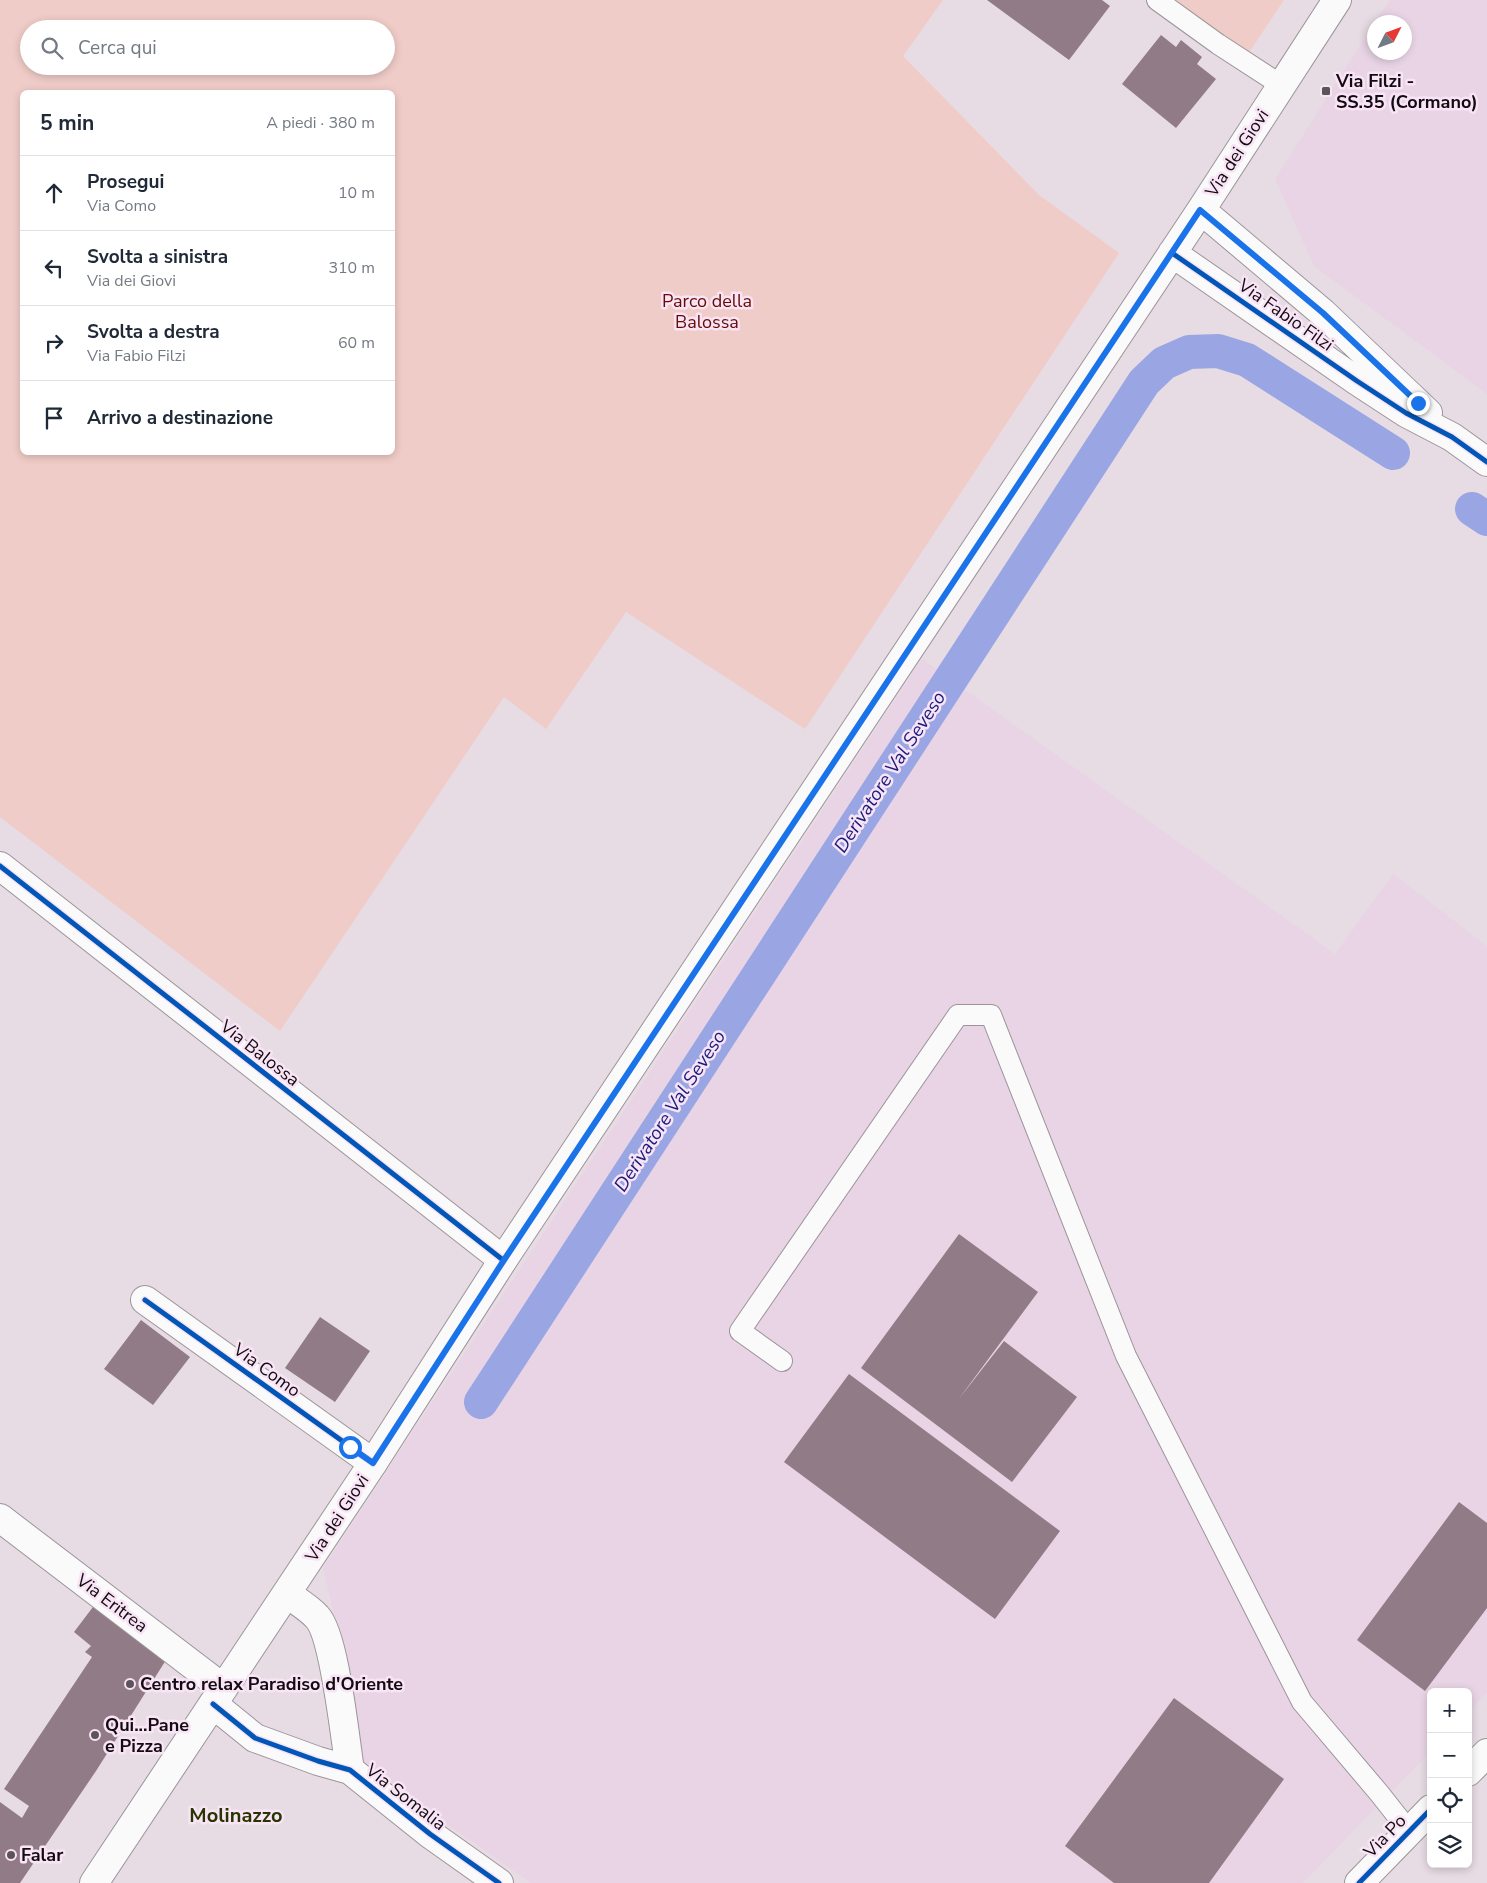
<!DOCTYPE html>
<html lang="it">
<meta charset="utf-8">
<style>
body{margin:0;font-family:"Nunito Sans",sans-serif;background:#f6f6f7;color:#1f2937}
.controls{position:absolute;right:15px;bottom:15px;display:grid;overflow:hidden;border-radius:8px;box-shadow:0 2px 8px #0003}
.controls button{width:45px;height:45px;display:grid;place-items:center;padding:0;border:0;border-bottom:1px solid #e0e1e3;background:#fff;color:#1f2937;font:25px sans-serif}
.compass{position:absolute;left:1367px;top:15px;width:45px;height:45px;border-radius:50%;background:#fff;box-shadow:0 2px 8px #0003;rotate:48deg}
.stop{position:absolute;width:15px;height:15px;margin:-11px;border:4px solid #1a73e8;border-radius:50%;background:#fff}
.stop.end{background:#1a73e8;border-color:#fff;box-shadow:0 1px 5px #0008}
.list{margin:0;padding:0;list-style:none}
h2{display:flex;justify-content:space-between;align-items:center;height:65px;margin:0;padding:0 20px;font-size:21px}
h2 small{font-size:16px;font-weight:400;color:#747a83}
.list li{display:grid;grid-template-columns:32px 1fr auto;gap:15px;align-items:center;box-sizing:border-box;height:75px;padding:0 20px;border-top:1px solid #e0e1e3}
.list b{display:block;font-size:19px;white-space:nowrap}
.list p{margin:0;font-size:16px;white-space:nowrap;color:#747a83}
.list em{font-size:16px;font-style:normal;color:#747a83}
.icon{flex:none;width:28px;height:28px;fill:none;stroke:currentColor;stroke-width:2;stroke-linecap:round;stroke-linejoin:round}
.map{position:relative;flex:none;width:1487px;height:1883px;overflow:hidden}
.search{position:absolute;background:#fff;box-shadow:0 2px 8px #0003;left:20px;top:20px;width:375px;height:55px;display:flex;align-items:center;gap:12px;box-sizing:border-box;padding:0 18px;border-radius:28px;color:#747a83;font-size:19px}
.panel{position:absolute;background:#fff;box-shadow:0 2px 8px #0003;left:20px;top:90px;width:375px;height:365px;border-radius:8px}
.map>svg:first-child{display:block}
.built{fill:#e8d4e5}
.green{fill:#f0ccc8;fill-rule:evenodd}
.lines{fill:none;stroke-linecap:round;stroke-linejoin:round}
.canal{stroke:#99a6e3;stroke-width:34}
.building{fill:#917b86}
.lane-casing{stroke:#9c949a;stroke-width:22}
.street-casing{stroke:#9c949a;stroke-width:30}
.secondary-casing{stroke:#9c949a;stroke-width:30}
.lane{stroke:#fbfafb;stroke-width:20}
.street{stroke:#fbfafb;stroke-width:28}
.secondary{stroke:#fbfafb;stroke-width:28}
.cycleway-casing{stroke:#f9e4f6;stroke-width:8}
.cycleway{stroke:#0057b8;stroke-width:5}
.route{stroke:#1a73e8;stroke-width:6}
.poi-dot{fill:#5d545b;stroke:#f9e4f6;stroke-width:2}
.labels{text-anchor:middle;dominant-baseline:central;stroke-width:5;stroke-linejoin:round;paint-order:stroke}
.poi-label{font-size:18px;font-weight:bold;fill:#120b11;stroke:#f9e4f6;text-anchor:start}
.street-label{font-size:18px;fill:#120b11;stroke:#f9e4f6}
.park-label{font-size:18px;fill:#660b00;stroke:#f9e4f6}
.water-label{font-size:19px;font-style:italic;fill:#181e7d;stroke:#f9e4f6}
.quarter-label{font-size:20px;font-weight:bold;fill:#273600;stroke:#f9e4f6}
</style>
<div class="map">
<svg width="1487" height="1883" viewBox="0 0 1487 1883">
<rect width="100%" height="100%" fill="#e7dbe4"/>
<path class="built" d="M 1390,0 L 1487,0 L 1487,394 L 1314,266 L 1275,179 L 1374,24 L 1374,52 L 1404,52 L 1404,22 L 1375,22 Z
M 922,659 L 1335,954 L 1393,874 L 1487,946 L 1487,1693 L 1468,1712 L 1468,1692 L 1431,1692 L 1431,1751 L 1303,1883 L 531,1883 L 362,1764 L 344,1655 L 323,1568 Z"/>
<path class="green" d="M 0,0 L 943,0 L 903,56 L 1039,195 L 1119,253 L 805,729 L 626,612 L 546,729 L 504,697 L 280,1031 L 0,817 ZM 29,29 L 386,29 L 386,66 L 29,66 ZM 22,92 L 392,92 L 392,452 L 22,452 Z
M 1173,0 L 1284,0 L 1248,54 Z"/>
<g class="lines">
<path class="canal" d="M 1472,509 L 1487,519
M 481,1402 L 1144,382 L 1164,363 L 1189,352 L 1218,351 L 1247,360 L 1393,453"/>
</g>
<path class="building" d="M 987,0 L 1102,0 L 1110,6 L 1069,60 Z
M 1161,35 L 1176,47 L 1181,40 L 1202,57 L 1197,64 L 1216,79 L 1176,128 L 1122,84 Z
M 959,1234 L 1038,1292 L 958,1400 L 1004,1341 L 1077,1397 L 1012,1482 L 861,1368 Z
M 320,1317 L 370,1351 L 335,1402 L 285,1368 Z
M 141,1320 L 190,1357 L 153,1405 L 104,1369 Z
M 849,1374 L 1060,1531 L 995,1619 L 784,1462 Z
M 1459,1502 L 1487,1523 L 1487,1608 L 1425,1691 L 1357,1640 Z
M 96,1603 L 166,1660 L 96,1771 L 20,1883 L 0,1883 L 0,1802 L 22,1818 L 29,1806 L 4,1789 L 92,1657 L 85,1652 L 91,1646 L 74,1632 Z
M 1174,1698 L 1284,1779 L 1209,1883 L 1114,1883 L 1065,1846 Z"/>
<g class="lines">
<g class="lane-casing">
<path id="lane" d="M 1157,0 L 1218,44 L 1281,85
M 782,1361 L 740,1331 L 958,1015 L 991,1015 L 1126,1356 L 1302,1702 L 1379,1793 L 1409,1831"/>
</g>
<g class="street-casing">
<path id="street" d="M 0,866 L 503,1260
M 145,1300 L 373,1463
M 0,1518 L 223,1688
M 287,1594 C 297,1601 309,1608 317,1617 C 335,1636 345,1740 350,1770
M 213,1704 L 255,1738 L 318,1761 L 350,1770 L 430,1834 L 499,1883
M 1468,1772 L 1487,1753
M 1359,1883 L 1431,1809"/>
</g>
<g class="secondary-casing">
<path id="secondary" d="M 1201,210 L 1323,313 L 1428,413
M 1172,253 L 1357,381 L 1406,413 L 1452,437 L 1487,462
M 94,1883 L 373,1463 L 503,1260 L 1201,210 L 1337,0"/>
</g>
<use href="#lane" class="lane"/>
<use href="#street" class="street"/>
<use href="#secondary" class="secondary"/>
<g class="cycleway-casing">
<path id="cycleway" d="M 1172,253 L 1357,381 L 1406,413 L 1452,437 L 1487,462
M 0,866 L 503,1260
M 145,1300 L 373,1463
M 213,1704 L 255,1738 L 318,1761 L 350,1770 L 430,1834 L 499,1883
M 1359,1883 L 1431,1809"/>
</g>
<use href="#cycleway" class="cycleway"/>
</g>
<g class="lines">
<path class="route" d="M 350,1447 L 373,1463 L 504,1260 L 1200,210 L 1323,313 L 1418,403"/>
</g>
<g class="poi-dot">
<rect x="1321" y="86" width="10" height="10" rx="2.5"/>
<circle cx="130" cy="1684" r="5"/>
<circle cx="95" cy="1735" r="5"/>
<circle cx="11" cy="1855" r="5"/>
</g>
<g class="labels">
<g class="poi-label">
<text x="1336" y="81">Via Filzi -<tspan x="1336" dy="21">SS.35 (Cormano)</tspan></text>
<text x="140" y="1684">Centro relax Paradiso d'Oriente</text>
<text x="105" y="1725">Qui...Pane<tspan x="105" dy="21">e Pizza</tspan></text>
<text x="21" y="1855">Falar</text>
</g>
<g class="street-label">
<text transform="translate(1237 153) rotate(-57)">Via dei Giovi</text>
<text transform="translate(1286 315) rotate(35)">Via Fabio Filzi</text>
<text transform="translate(260 1053) rotate(38)">Via Balossa</text>
<text transform="translate(267 1370) rotate(36)">Via Como</text>
<text transform="translate(337 1518) rotate(-57)">Via dei Giovi</text>
<text transform="translate(112 1603) rotate(37)">Via Eritrea</text>
<text transform="translate(406 1797) rotate(38)">Via Somalia</text>
<text transform="translate(1385 1836) rotate(-46)">Via Po</text>
</g>
<g class="park-label">
<text x="707" y="301">Parco della<tspan x="707" dy="21">Balossa</tspan></text>
</g>
<g class="water-label">
<text transform="translate(890 772) rotate(-57)">Derivatore Val Seveso</text>
<text transform="translate(670 1111) rotate(-57)">Derivatore Val Seveso</text>
</g>
<g class="quarter-label">
<text x="236" y="1815">Molinazzo</text>
</g>
</g>
</svg>
<div class="controls">
<button>+</button>
<button>−</button>
<button><svg class="icon" aria-label="locate" viewBox="0 0 24 24"><circle cx="12" cy="12" r="6"/><path d="M12 2v4M12 18v4M2 12h4M18 12h4"/></svg></button>
<button><svg class="icon" aria-label="layers" viewBox="0 0 24 24"><path d="M12 4l9 5-9 5-9-5zM3 14l9 5 9-5"/></svg></button>
</div>
<svg class="compass" viewBox="-18 -18 36 36"><path d="M0-13l5 13h-10z" fill="#e53935"/><path d="M0 13l5-13h-10z" fill="#747a83"/></svg>
<div class="stop" style="left:350px;top:1447px"></div>
<div class="stop end" style="left:1418px;top:403px"></div>
<div class="search"><svg class="icon" aria-label="search" viewBox="0 0 24 24"><circle cx="10" cy="10" r="6"/><path d="M15 15l6 6"/></svg>Cerca qui</div>
<section class="panel">
<h2>5 min<small>A piedi · 380 m</small></h2>
<ul class="list">
<li><svg class="icon" aria-label="ahead" viewBox="0 0 24 24"><path d="M12 20V5M6 11l6-6 6 6"/></svg><div><b>Prosegui</b><p>Via Como</p></div><em>10 m</em></li>
<li><svg class="icon" aria-label="left" viewBox="0 0 24 24"><path d="M17 20v-9H6M10 6l-5 5 5 5"/></svg><div><b>Svolta a sinistra</b><p>Via dei Giovi</p></div><em>310 m</em></li>
<li><svg class="icon" aria-label="right" viewBox="0 0 24 24"><path d="M7 20v-9h11M14 6l5 5-5 5"/></svg><div><b>Svolta a destra</b><p>Via Fabio Filzi</p></div><em>60 m</em></li>
<li><svg class="icon" aria-label="arrive" viewBox="0 0 24 24"><path d="M6 21V4h12l-3 4 3 4H6"/></svg><div><b>Arrivo a destinazione</b></div></li>
</ul>
</section>
</div>
